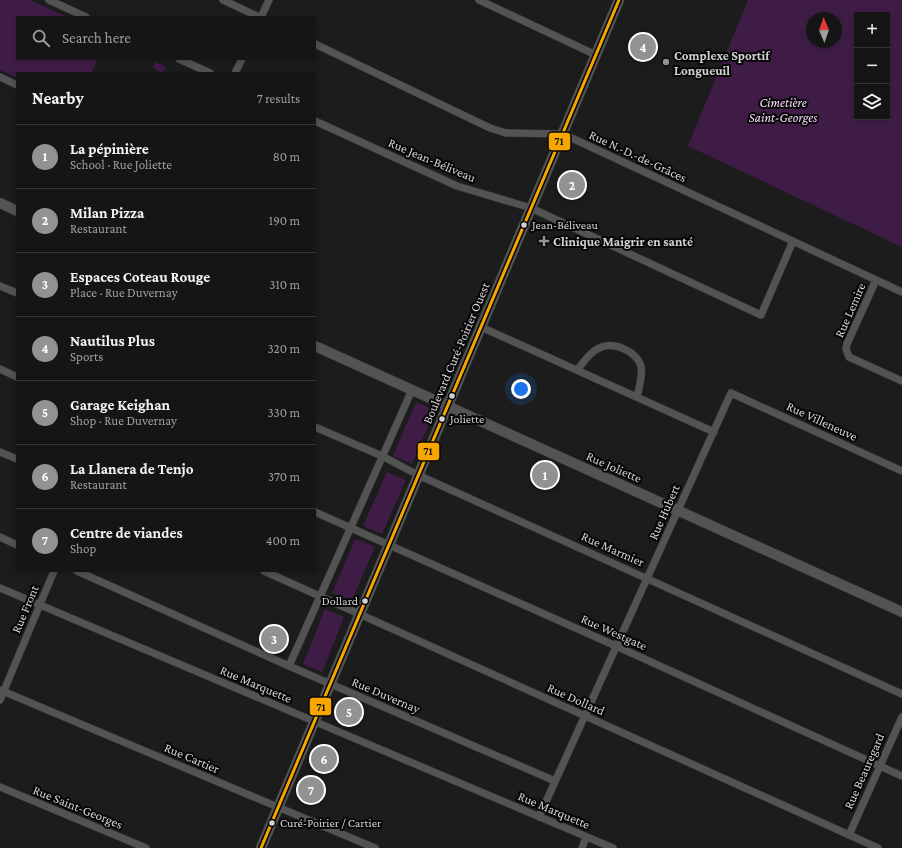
<!DOCTYPE html>
<meta charset="utf-8">
<style>
body{margin:0;font-family:"Crimson Pro",serif;background:#1e1e1e;color:#f1f3f6}
.controls{position:absolute;right:12px;top:12px;display:grid;overflow:hidden;border-radius:0px;box-shadow:0 2px 6px #0003}
.controls button{width:36px;height:36px;display:grid;place-items:center;padding:0;border:0;border-bottom:1px solid #343434;background:#151515;color:#f1f3f6;font:20px sans-serif}
.compass{position:absolute;left:806px;top:12px;width:36px;height:36px;border-radius:50%;background:#151515;box-shadow:0 2px 6px #0003;rotate:358deg}
.you{position:absolute;left:521px;top:389px;width:14px;height:14px;margin:-10px;border:3px solid #fff;border-radius:50%;background:#1a73e8;box-shadow:0 0 0 6px #1a73e833}
.badge{display:grid;place-items:center;width:26px;height:26px;border-radius:50%;background:#939293;color:#fff;font-size:13px;font-weight:700}
.pin{position:absolute;translate:-50% -50%;border:2px solid #fff;box-shadow:0 1px 4px #0006}
.list{margin:0;padding:0;list-style:none}
h2{display:flex;justify-content:space-between;align-items:center;height:52px;margin:0;padding:0 16px;font-size:17px}
h2 small{font-size:13px;font-weight:400;color:#9d9fa0}
.list li{display:grid;grid-template-columns:26px 1fr auto;gap:12px;align-items:center;box-sizing:border-box;height:64px;padding:0 16px;border-top:1px solid #343434}
.list b{display:block;font-size:15px;white-space:nowrap}
.list p{margin:0;font-size:13px;white-space:nowrap;color:#9d9fa0}
.list em{font-size:13px;font-style:normal;color:#9d9fa0}
.icon{flex:none;width:22px;height:22px;fill:none;stroke:currentColor;stroke-width:2;stroke-linecap:round;stroke-linejoin:round}
.map{position:relative;flex:none;width:902px;height:848px;overflow:hidden}
.search{position:absolute;background:#151515;box-shadow:0 2px 6px #0003;left:16px;top:16px;width:300px;height:44px;display:flex;align-items:center;gap:10px;box-sizing:border-box;padding:0 14px;border-radius:0px;color:#9d9fa0;font-size:15px}
.panel{position:absolute;background:#151515;box-shadow:0 2px 6px #0003;left:16px;top:72px;width:300px;height:500px;border-radius:0px}
.map>svg:first-child{display:block}
.green{fill:#3f1c46;fill-rule:evenodd}
.lines{fill:none;stroke-linecap:round;stroke-linejoin:round}
.street-casing{stroke:#373737;stroke-width:8}
.secondary-casing{stroke:#373737;stroke-width:11}
.street{stroke:#535353;stroke-width:7}
.secondary{stroke:#535353;stroke-width:10}
.bus-1-casing{stroke:#070607;stroke-width:6}
.bus-1{stroke:#f7a600;stroke-width:3}
.poi-dot{fill:#939293;stroke:#070607;stroke-width:1.5}
.bus-dot{fill:#d3d2d3;stroke:#070607;stroke-width:1.5}
.labels{text-anchor:middle;dominant-baseline:central;stroke-width:4;stroke-linejoin:round;paint-order:stroke}
.bus-label{font-size:12px;fill:#d3d2d3;stroke:#070607;text-anchor:start}
.poi-label{font-size:13px;font-weight:bold;fill:#d3d2d3;stroke:#070607;text-anchor:start}
.park-label{font-size:13px;font-style:italic;fill:#f6d8fb;stroke:#070607}
.street-label{font-size:13px;fill:#d3d2d3;stroke:#070607}
.line-badge{stroke:#070607;stroke-width:1.5}
.pale-badge-label{font-size:11px;text-anchor:middle;font-weight:bold;fill:#111}
</style>
<div class="map">
<svg width="902" height="848" viewBox="0 0 902 848">
<rect width="100%" height="100%" fill="#1c1c1c"/>
<path class="green" d="M 0,0 L 30,0 L 67,17 L 17,17 L 17,59 L 98,59 L 91,73 L 17,73 L 17,78 L 0,70 Z
M 748,0 L 902,0 L 902,247 L 688,146 ZM 857,15 L 887,15 L 887,117 L 857,117 ZM 812,18 L 836,18 L 836,42 L 812,42 Z
M 156,62 L 166,67 L 163,73 L 153,68 Z
M 416,402 L 435,410 L 412,464 L 393,456 Z
M 387,472 L 406,480 L 382,534 L 363,526 Z
M 355,539 L 375,547 L 351,602 L 332,593 Z
M 325,609 L 344,617 L 322,672 L 303,664 Z"/>
<g class="lines">
<g class="street-casing">
<path id="street" d="M 49,0 L 86,17
M 223,0 L 259,17
M 479,0 L 596,55
M 261,17 L 269,0
M 315,44 L 490,128 L 506,133 L 563,134 L 902,292
M 179,59 L 210,73
M 235,73 L 242,59
M 0,77 L 17,85
M 315,121 L 457,186 L 531,208 L 761,315 L 793,241
M 876,280 L 847,344 L 846,349 L 849,357 L 902,381
M 0,286 L 17,293
M 481,327 L 714,432
M 0,369 L 17,377
M 577,370 C 584,362 591,350 602,347 C 615,342 637,352 641,366 C 643,376 639,387 637,397
M 315,427 L 382,456 L 418,475 L 902,694
M 0,452 L 17,459
M 315,512 L 616,646 L 902,776
M 0,537 L 17,545
M 77,571 L 289,666 L 555,781
M 264,571 L 878,848
M 0,588 L 613,848
M 289,666 L 412,390
M 0,690 L 375,848
M 0,700 L 54,571
M 0,787 L 146,848
M 539,817 L 731,393 L 902,471
M 849,835 L 902,717
M 582,848 L 586,837"/>
</g>
<g class="secondary-casing">
<path id="secondary" d="M 0,203 L 17,211
M 315,346 L 902,612
M 261,848 L 619,0"/>
</g>
<use href="#street" class="street"/>
<use href="#secondary" class="secondary"/>
<g class="bus-1-casing">
<path id="bus-1" d="M 261,848 L 619,0"/>
</g>
<use href="#bus-1" class="bus-1"/>
</g>
<g class="poi-dot">
<circle cx="666" cy="62" r="4"/>
<path d="M542 235h4v4h4v4h-4v4h-4v-4h-4v-4h4z"/>
</g>
<g class="bus-dot">
<circle cx="524" cy="225" r="3.5"/>
<circle cx="452" cy="396" r="3.5"/>
<circle cx="442" cy="419" r="3.5"/>
<circle cx="365" cy="601" r="3.5"/>
<circle cx="272" cy="823" r="3.5"/>
</g>
<g class="labels">
<g class="bus-label">
<text x="532" y="225">Jean-Béliveau</text>
<text x="450" y="419">Joliette</text>
<text x="358" y="601" text-anchor="end">Dollard</text>
<text x="280" y="823">Curé-Poirier / Cartier</text>
</g>
<g class="poi-label">
<text x="674" y="55">Complexe Sportif<tspan x="674" dy="15">Longueuil</tspan></text>
<text x="553" y="241">Clinique Maigrir en santé</text>
</g>
<g class="park-label">
<text x="783" y="102">Cimetière<tspan x="783" dy="15">Saint-Georges</tspan></text>
</g>
<g class="street-label">
<text transform="translate(638 156) rotate(25)">Rue N.-D.-de-Grâces</text>
<text transform="translate(432 160) rotate(23)">Rue Jean-Béliveau</text>
<text transform="translate(850 310) rotate(-66)">Rue Lemire</text>
<text transform="translate(456 353) rotate(-67)">Boulevard Curé-Poirier Ouest</text>
<text transform="translate(822 421) rotate(25)">Rue Villeneuve</text>
<text transform="translate(614 467) rotate(24)">Rue Joliette</text>
<text transform="translate(664 512) rotate(-66)">Rue Hubert</text>
<text transform="translate(613 549) rotate(24)">Rue Marmier</text>
<text transform="translate(25 609) rotate(-67)">Rue Front</text>
<text transform="translate(614 632) rotate(24)">Rue Westgate</text>
<text transform="translate(256 684) rotate(23)">Rue Marquette</text>
<text transform="translate(386 695) rotate(23)">Rue Duvernay</text>
<text transform="translate(576 699) rotate(24)">Rue Dollard</text>
<text transform="translate(192 758) rotate(23)">Rue Cartier</text>
<text transform="translate(864 771) rotate(-66)">Rue Beauregard</text>
<text transform="translate(78 807) rotate(22)">Rue Saint-Georges</text>
<text transform="translate(554 810) rotate(23)">Rue Marquette</text>
</g>
</g>
<g class="line-badge">
<rect x="548" y="132" width="23" height="19" rx="4" fill="#f7a600"/>
<rect x="417" y="442" width="23" height="19" rx="4" fill="#f7a600"/>
<rect x="309" y="697" width="23" height="19" rx="4" fill="#f7a600"/>
</g>
<g class="pale-badge-label">
<text x="559" y="145">71</text>
<text x="428" y="455">71</text>
<text x="321" y="711">71</text>
</g>
</svg>
<div class="controls">
<button>+</button>
<button>−</button>
<button><svg class="icon" aria-label="layers" viewBox="0 0 24 24"><path d="M12 4l9 5-9 5-9-5zM3 14l9 5 9-5"/></svg></button>
</div>
<svg class="compass" viewBox="-18 -18 36 36"><path d="M0-13l5 13h-10z" fill="#e53935"/><path d="M0 13l5-13h-10z" fill="#9d9fa0"/></svg>
<div class="you"></div>
<div class="pin badge" style="left:545px;top:475px">1</div>
<div class="pin badge" style="left:572px;top:185px">2</div>
<div class="pin badge" style="left:274px;top:639px">3</div>
<div class="pin badge" style="left:643px;top:47px">4</div>
<div class="pin badge" style="left:349px;top:712px">5</div>
<div class="pin badge" style="left:324px;top:759px">6</div>
<div class="pin badge" style="left:311px;top:790px">7</div>
<div class="search"><svg class="icon" aria-label="search" viewBox="0 0 24 24"><circle cx="10" cy="10" r="6"/><path d="M15 15l6 6"/></svg>Search here</div>
<section class="panel">
<h2>Nearby<small>7 results</small></h2>
<ul class="list">
<li><span class="badge">1</span><div><b>La pépinière</b><p>School · Rue Joliette</p></div><em>80 m</em></li>
<li><span class="badge">2</span><div><b>Milan Pizza</b><p>Restaurant</p></div><em>190 m</em></li>
<li><span class="badge">3</span><div><b>Espaces Coteau Rouge</b><p>Place · Rue Duvernay</p></div><em>310 m</em></li>
<li><span class="badge">4</span><div><b>Nautilus Plus</b><p>Sports</p></div><em>320 m</em></li>
<li><span class="badge">5</span><div><b>Garage Keighan</b><p>Shop · Rue Duvernay</p></div><em>330 m</em></li>
<li><span class="badge">6</span><div><b>La Llanera de Tenjo</b><p>Restaurant</p></div><em>370 m</em></li>
<li><span class="badge">7</span><div><b>Centre de viandes</b><p>Shop</p></div><em>400 m</em></li>
</ul>
</section>
</div>
